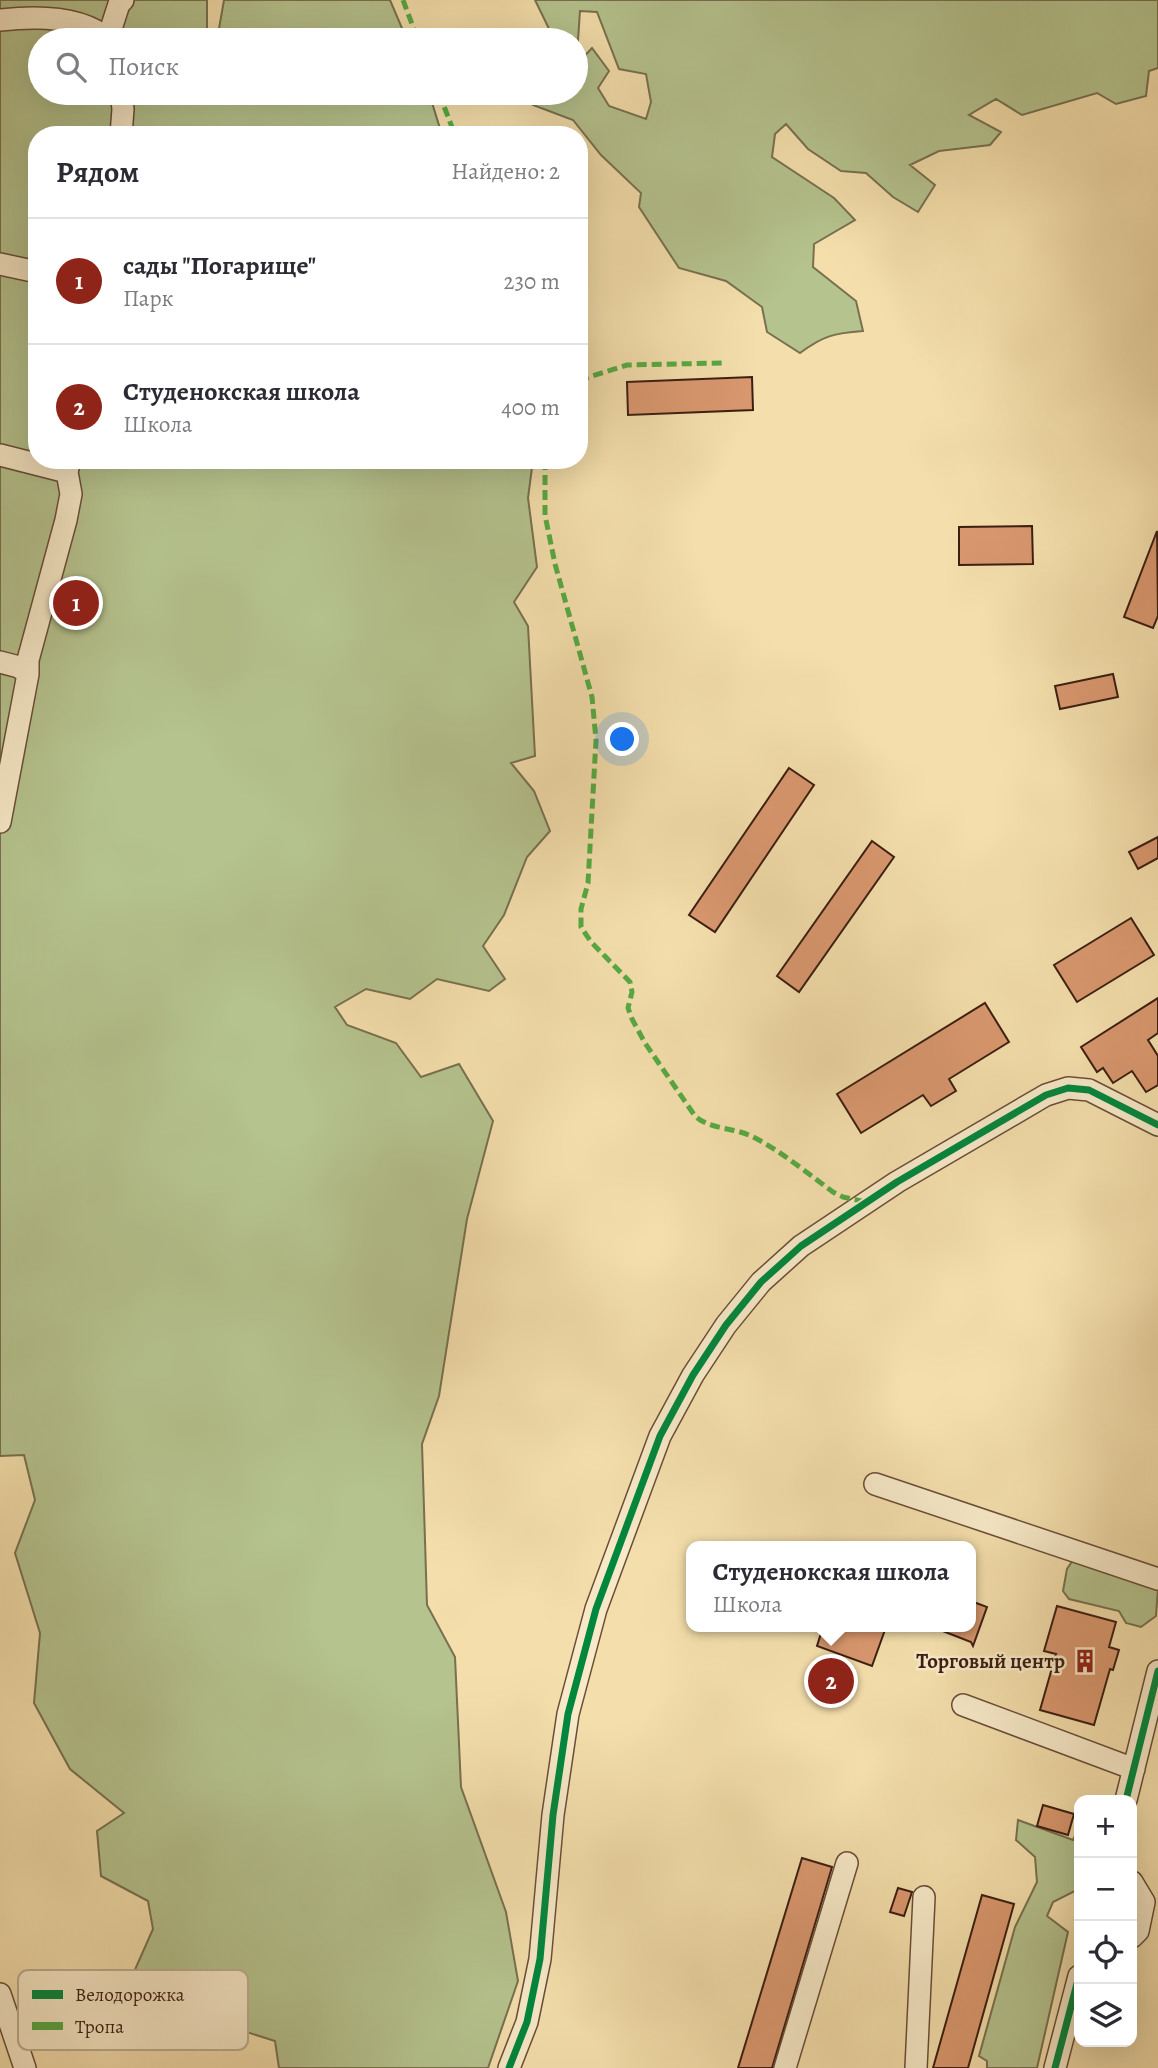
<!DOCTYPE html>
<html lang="ru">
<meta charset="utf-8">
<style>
body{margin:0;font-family:Alegreya,serif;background:#f7f7f7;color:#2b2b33}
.controls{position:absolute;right:21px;bottom:21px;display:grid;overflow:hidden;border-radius:14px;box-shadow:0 7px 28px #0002}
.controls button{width:63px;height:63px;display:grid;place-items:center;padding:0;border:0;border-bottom:2px solid #e1e1e2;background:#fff;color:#2b2b33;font:35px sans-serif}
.you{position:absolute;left:623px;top:740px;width:24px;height:24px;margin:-18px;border:5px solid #fff;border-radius:50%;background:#1a73e8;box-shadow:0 0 0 10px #1a73e833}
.badge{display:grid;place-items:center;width:46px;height:46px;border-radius:50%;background:#8f2418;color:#fff;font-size:23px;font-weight:700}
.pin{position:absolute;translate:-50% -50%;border:4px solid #fff;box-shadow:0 2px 7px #0006}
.popup{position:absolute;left:686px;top:1541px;width:290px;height:91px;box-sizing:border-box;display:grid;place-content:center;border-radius:14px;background:#fff;filter:drop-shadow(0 2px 5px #0005);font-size:23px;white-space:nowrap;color:#7c7c81}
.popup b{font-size:26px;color:#2b2b33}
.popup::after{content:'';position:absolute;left:50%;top:100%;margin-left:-14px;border:14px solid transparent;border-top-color:#fff}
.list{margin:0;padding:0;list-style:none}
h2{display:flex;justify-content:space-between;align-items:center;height:91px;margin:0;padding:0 28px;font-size:30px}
h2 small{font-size:23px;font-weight:400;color:#7c7c81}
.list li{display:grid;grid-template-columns:46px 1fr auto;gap:21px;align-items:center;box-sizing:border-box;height:126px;padding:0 28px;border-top:2px solid #e1e1e2}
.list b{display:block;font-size:26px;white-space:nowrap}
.list p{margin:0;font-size:23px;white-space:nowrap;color:#7c7c81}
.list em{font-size:23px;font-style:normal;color:#7c7c81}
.icon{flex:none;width:38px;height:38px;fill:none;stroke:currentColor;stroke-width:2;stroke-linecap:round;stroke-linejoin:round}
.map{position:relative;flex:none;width:1158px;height:2068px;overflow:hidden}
.search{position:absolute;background:#fff;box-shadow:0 7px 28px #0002;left:28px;top:28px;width:560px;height:77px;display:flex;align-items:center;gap:18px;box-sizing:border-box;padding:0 24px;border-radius:38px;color:#7c7c81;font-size:26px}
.panel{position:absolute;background:#fff;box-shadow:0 7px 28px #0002;left:28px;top:126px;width:560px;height:343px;border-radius:28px}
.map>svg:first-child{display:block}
.green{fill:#b5c38e;stroke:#787050;stroke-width:2}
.building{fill:#da986f;stroke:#3b1e12;stroke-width:2}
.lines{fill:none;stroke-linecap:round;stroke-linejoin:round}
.minor-casing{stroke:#694e38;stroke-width:24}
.minor{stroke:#f8eac9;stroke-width:21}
.quiet{stroke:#55aa42;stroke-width:5;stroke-dasharray:10 5;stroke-linecap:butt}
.cycleway-casing{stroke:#f8eac9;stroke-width:11}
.cycleway{stroke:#00873e;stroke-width:7}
.labels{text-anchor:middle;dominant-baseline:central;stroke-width:5;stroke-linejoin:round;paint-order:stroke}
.poi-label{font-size:21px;font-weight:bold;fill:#3b1e12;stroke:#f8eac9;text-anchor:end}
.key{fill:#f8eac9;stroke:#bfad92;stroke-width:2}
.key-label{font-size:19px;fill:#3b1e12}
</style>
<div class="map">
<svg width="1158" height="2068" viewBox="0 0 1158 2068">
<rect width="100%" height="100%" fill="#f4dfac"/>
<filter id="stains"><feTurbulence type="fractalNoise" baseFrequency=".00286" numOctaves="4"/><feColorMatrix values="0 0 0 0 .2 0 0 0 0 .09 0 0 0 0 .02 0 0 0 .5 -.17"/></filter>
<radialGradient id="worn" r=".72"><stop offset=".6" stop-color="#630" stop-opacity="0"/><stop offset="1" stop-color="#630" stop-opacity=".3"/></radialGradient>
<path class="green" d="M 0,0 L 207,0 L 207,40 L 40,40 L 40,93 L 429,93 L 442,135 L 37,135 L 37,460 L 533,460 L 528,498 L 537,567 L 514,602 L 528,626 L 535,756 L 511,763 L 534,791 L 550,831 L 527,857 L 504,915 L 483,946 L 505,979 L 489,991 L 437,979 L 410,999 L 366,989 L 335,1007 L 347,1025 L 396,1043 L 421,1077 L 459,1064 L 493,1121 L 467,1219 L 439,1396 L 422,1444 L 427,1605 L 455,1657 L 461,1787 L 506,1912 L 518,1981 L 488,2068 L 279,2068 L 275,2041 L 240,2030 L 235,1992 L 200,1970 L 148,1994 L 133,1974 L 153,1929 L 148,1901 L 101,1876 L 97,1831 L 124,1813 L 70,1769 L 34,1703 L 40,1633 L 15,1553 L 35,1500 L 24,1455 L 0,1456 Z
M 224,0 L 390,0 L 407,40 L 217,40 Z
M 535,0 L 1158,0 L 1158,68 L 1149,71 L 1146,96 L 1116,104 L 1097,93 L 1022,115 L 996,99 L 969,115 L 1001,132 L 990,145 L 939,151 L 910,165 L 935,185 L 918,212 L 893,197 L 866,173 L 841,171 L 808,149 L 786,124 L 775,134 L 772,157 L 834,198 L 855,220 L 814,244 L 813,267 L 856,301 L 863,331 C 834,333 823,336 800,353 L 767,332 L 762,307 L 726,281 L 679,268 L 639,207 L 641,193 L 601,155 L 573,120 L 533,105 L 539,93 L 576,93 L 576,65 L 592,48 L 609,71 L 598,88 L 609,106 L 646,119 L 651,102 L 646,74 L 619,69 L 597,12 L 580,11 L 577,55 L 576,40 L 557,40 L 553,37 Z
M 1073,1560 L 1158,1587 L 1156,1616 L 1141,1627 L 1126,1623 L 1119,1611 L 1069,1599 L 1063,1591 L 1067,1569 Z
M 1018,1820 L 1073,1840 L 1079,1827 L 1079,1889 L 1053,1902 L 1047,1916 L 1068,1932 L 1037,2068 L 987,2068 L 987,2061 L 979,2056 L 1015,1927 L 1037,1882 L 1035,1857 L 1016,1840 Z"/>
<path class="building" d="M 752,377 L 753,410 L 628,415 L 627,382 Z
M 1032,526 L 1033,564 L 959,565 L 959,527 Z
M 1157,531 L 1158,616 L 1153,628 L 1124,617 Z
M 1113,674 L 1118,697 L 1060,709 L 1055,686 Z
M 789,768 L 814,785 L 715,932 L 689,915 Z
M 1158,837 L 1158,858 L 1138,869 L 1129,852 Z
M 872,841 L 894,857 L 799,992 L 777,976 Z
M 1131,918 L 1154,955 L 1077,1002 L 1054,965 Z
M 1158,998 L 1158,1033 L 1148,1040 L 1158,1056 L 1158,1085 L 1146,1092 L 1132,1071 L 1113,1083 L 1103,1068 L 1097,1072 L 1081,1047 Z
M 985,1003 L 1009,1042 L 949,1079 L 956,1091 L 931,1106 L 923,1095 L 861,1133 L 837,1094 Z
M 971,1601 L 987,1607 L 973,1646 L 971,1642 L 935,1628 L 971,1627 Z
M 1057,1606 L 1116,1622 L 1109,1647 L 1119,1650 L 1113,1670 L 1110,1669 L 1094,1725 L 1040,1710 L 1056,1654 L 1044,1651 Z
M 823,1627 L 886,1627 L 872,1666 L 817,1646 Z
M 1043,1805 L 1074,1814 L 1068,1835 L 1037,1826 Z
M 802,1858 L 832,1867 L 772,2068 L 738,2068 Z
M 898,1888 L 912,1892 L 904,1916 L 890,1912 Z
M 982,1895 L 1014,1904 L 968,2068 L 933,2068 Z"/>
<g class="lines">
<g class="minor-casing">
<path id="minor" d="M 0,20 C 35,16 82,15 109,40
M 108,38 L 119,4 L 123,0
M 121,93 L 123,109 L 121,135
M 0,264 L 37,272
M 0,455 L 67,472
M 0,662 L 19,667 L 28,674
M 0,822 L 28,674 L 28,660 L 66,520 L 71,494 L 67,472 L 70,460
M 875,1484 L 1158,1579
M 963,1705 L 1134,1769
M 1126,1800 L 1158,1671
M 1132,1882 L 1144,1902 L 1138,1931 L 1132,1937
M 0,1994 L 25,2068
M 509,2068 L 527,2022 L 540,1959 L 553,1815 L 568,1714 L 596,1609 L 660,1436 L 693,1375 L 726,1325 L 761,1282 L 801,1246 L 897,1182 L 1046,1095 L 1068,1088 L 1089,1090 L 1158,1125
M 785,2068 L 847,1863
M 916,2068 L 924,1897
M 1055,2068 L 1079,1976"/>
</g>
<use href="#minor" class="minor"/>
<path class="quiet" d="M 403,0 L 418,40
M 439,93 L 455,135
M 579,380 L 627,365 L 723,363
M 545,460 L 545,515 L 555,564 L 592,697 L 596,740 L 588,883 L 581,909 L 581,927 L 591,942 L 630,982 L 632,992 L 628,1008 L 632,1019 L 645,1043 L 695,1116 C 711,1130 732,1127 751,1136 C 780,1150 807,1173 833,1192 L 843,1197 L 866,1202"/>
<g class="cycleway-casing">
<path id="cycleway" d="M 1126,1800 L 1158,1671
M 509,2068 L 527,2022 L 540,1959 L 553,1815 L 568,1714 L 596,1609 L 660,1436 L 693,1375 L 726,1325 L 761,1282 L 801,1246 L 897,1182 L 1046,1095 L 1068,1088 L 1089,1090 L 1158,1125
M 1055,2068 L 1079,1976"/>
</g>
<use href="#cycleway" class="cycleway"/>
</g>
<defs>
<g id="building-bare" transform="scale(1.89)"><path d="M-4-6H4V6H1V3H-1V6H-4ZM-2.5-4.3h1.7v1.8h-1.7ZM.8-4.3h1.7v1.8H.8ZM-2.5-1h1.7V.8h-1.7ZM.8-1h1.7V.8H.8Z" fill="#8f2418" stroke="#f8eac9" stroke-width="2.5" paint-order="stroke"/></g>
</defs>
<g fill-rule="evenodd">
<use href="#building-bare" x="1085" y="1661"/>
</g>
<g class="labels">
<g class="poi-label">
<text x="1065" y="1661">Торговый центр</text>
</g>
</g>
<rect x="18" y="1970" width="230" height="80" rx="10" class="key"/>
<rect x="32" y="1990" width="31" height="9" fill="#00873e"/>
<rect x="32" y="2022" width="31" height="8" fill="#55aa42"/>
<g class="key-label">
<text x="75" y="2001">Велодорожка</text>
<text x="75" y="2033">Тропа</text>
</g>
<rect width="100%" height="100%" filter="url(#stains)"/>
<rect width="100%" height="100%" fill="url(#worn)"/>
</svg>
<div class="controls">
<button>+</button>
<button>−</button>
<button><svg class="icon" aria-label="locate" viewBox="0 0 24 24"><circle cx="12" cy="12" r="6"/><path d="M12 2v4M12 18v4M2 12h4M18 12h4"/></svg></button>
<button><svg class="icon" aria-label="layers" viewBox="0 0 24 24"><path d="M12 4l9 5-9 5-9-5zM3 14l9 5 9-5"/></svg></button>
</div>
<div class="you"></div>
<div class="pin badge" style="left:76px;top:603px">1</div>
<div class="pin badge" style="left:831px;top:1681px">2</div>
<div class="popup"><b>Студенокская школа</b>Школа</div>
<div class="search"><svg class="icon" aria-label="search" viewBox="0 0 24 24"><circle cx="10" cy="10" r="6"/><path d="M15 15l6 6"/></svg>Поиск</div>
<section class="panel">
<h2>Рядом<small>Найдено: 2</small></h2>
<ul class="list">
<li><span class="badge">1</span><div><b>сады &quot;Погарище&quot;</b><p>Парк</p></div><em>230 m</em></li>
<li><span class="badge">2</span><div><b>Студенокская школа</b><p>Школа</p></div><em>400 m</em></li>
</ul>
</section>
</div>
